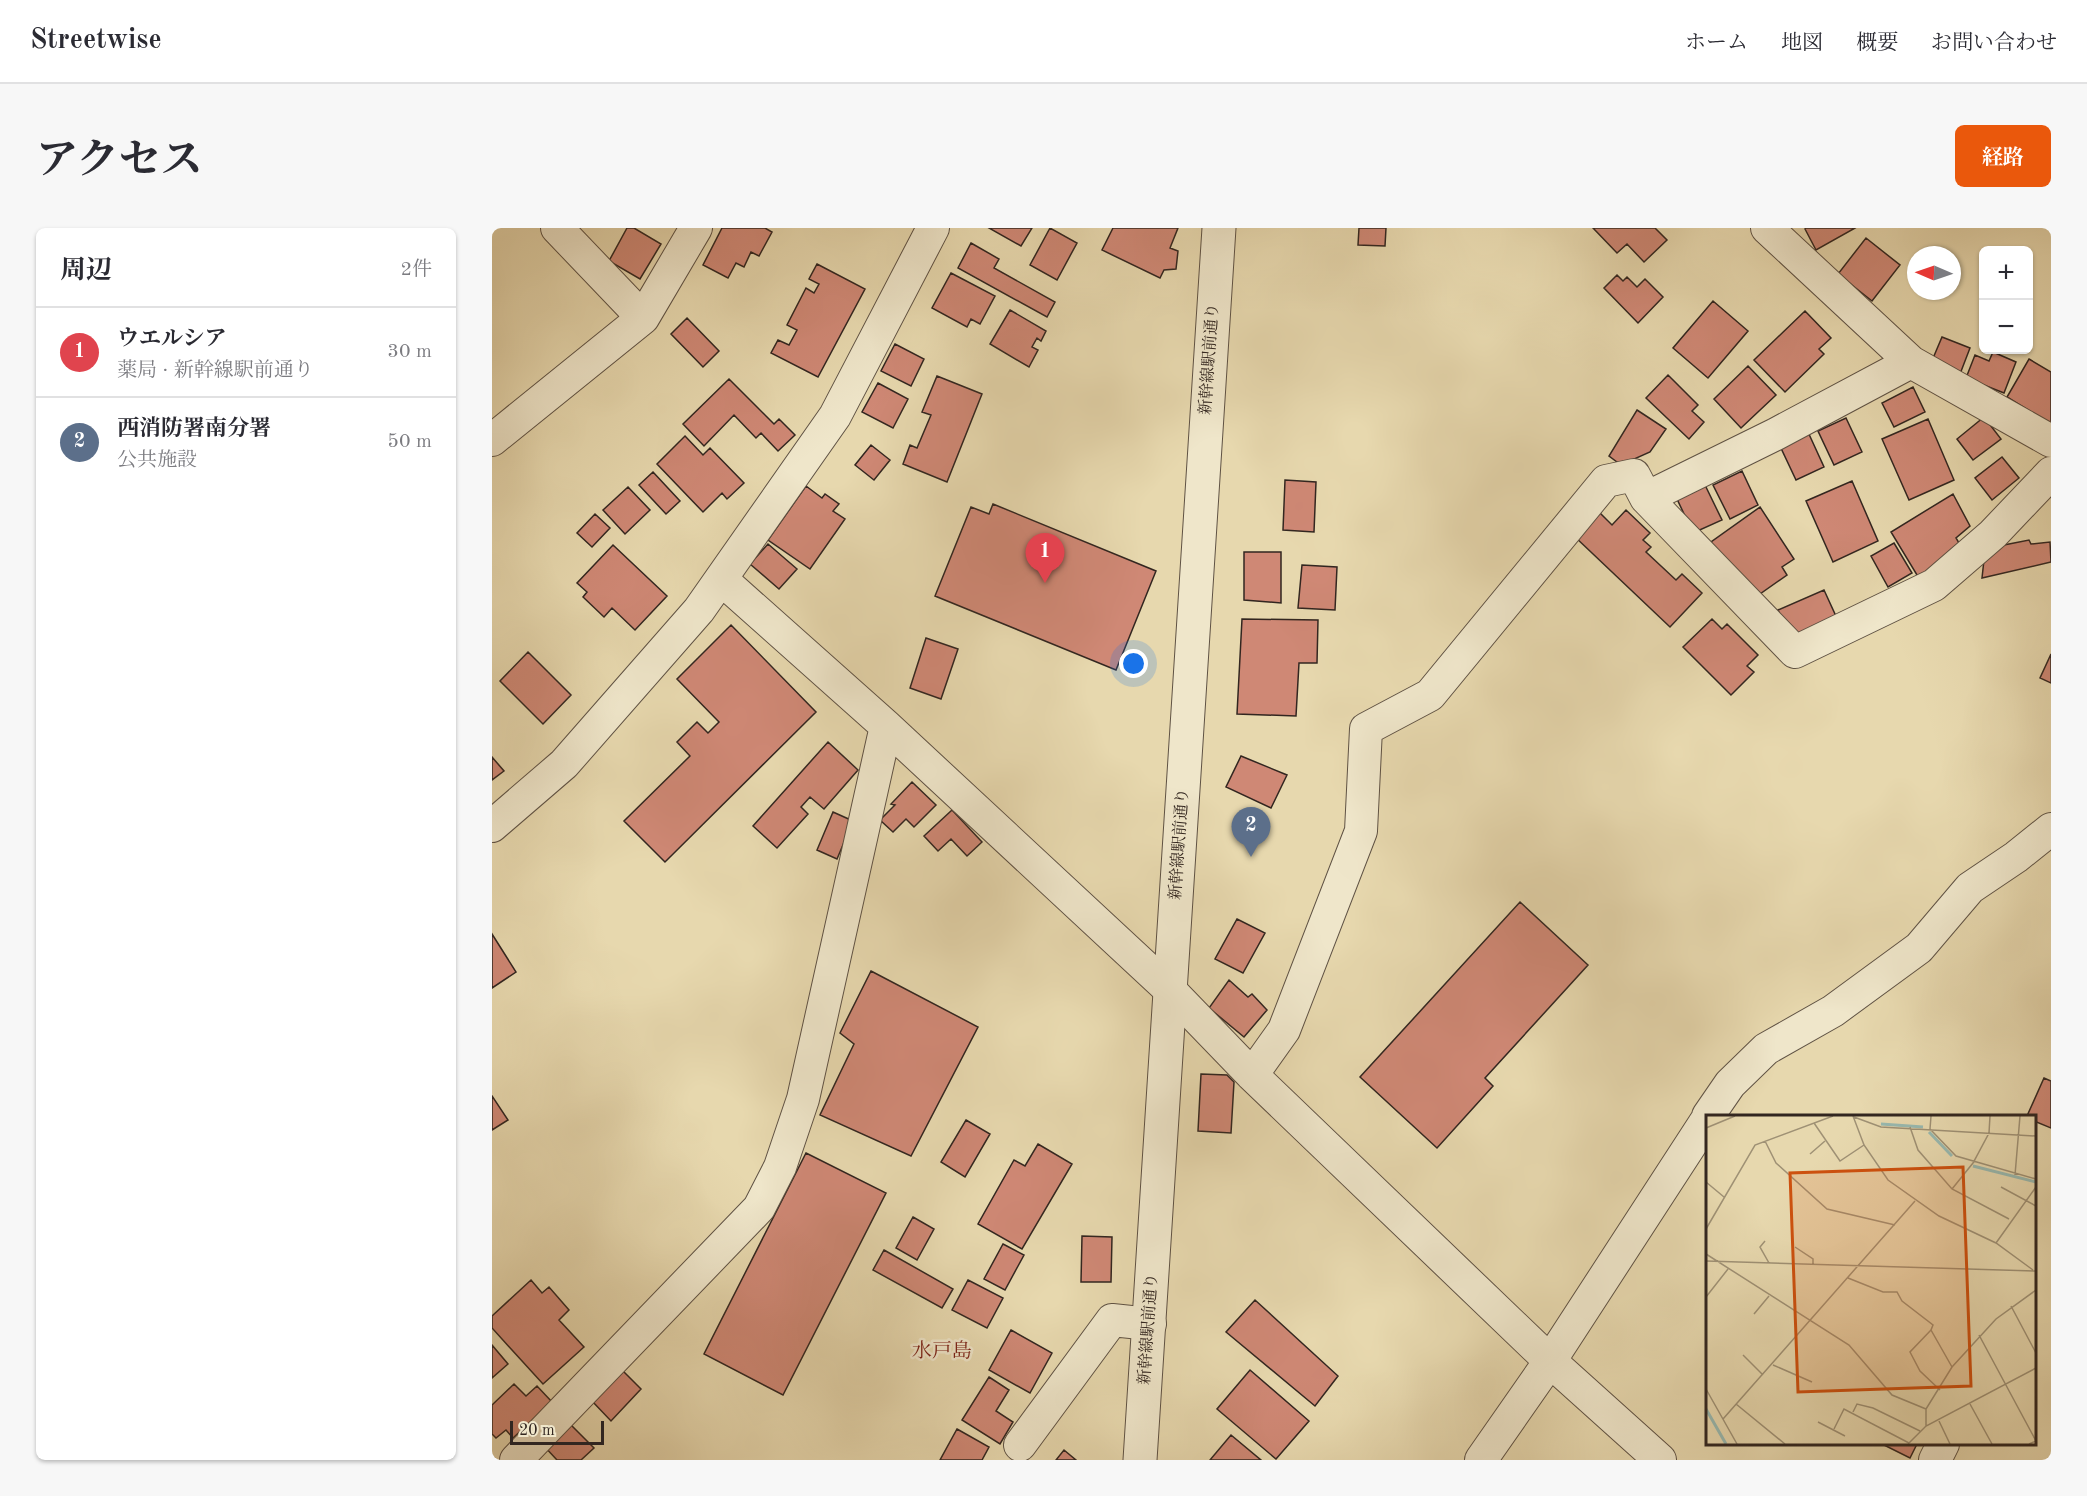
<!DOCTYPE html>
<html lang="ja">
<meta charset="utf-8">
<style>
body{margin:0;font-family:"Old Standard TT","Noto Serif JP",serif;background:#f7f7f7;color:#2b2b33}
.controls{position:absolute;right:18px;top:18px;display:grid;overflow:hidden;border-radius:9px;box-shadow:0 2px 4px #0004}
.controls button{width:54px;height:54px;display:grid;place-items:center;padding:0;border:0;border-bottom:2px solid #e1e1e2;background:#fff;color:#2b2b33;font:30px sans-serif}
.compass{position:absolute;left:1415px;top:18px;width:54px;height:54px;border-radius:50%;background:#fff;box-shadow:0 2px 4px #0004;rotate:272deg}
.scale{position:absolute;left:18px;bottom:15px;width:94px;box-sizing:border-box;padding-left:6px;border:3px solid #322620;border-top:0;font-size:16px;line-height:21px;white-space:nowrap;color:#322620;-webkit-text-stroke:4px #efe6ca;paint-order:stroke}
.you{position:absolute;left:642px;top:436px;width:21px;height:21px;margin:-15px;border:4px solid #fff;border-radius:50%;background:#1a73e8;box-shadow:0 0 0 9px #1a73e833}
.badge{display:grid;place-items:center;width:39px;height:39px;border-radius:50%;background:#ea580c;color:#fff;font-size:20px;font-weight:700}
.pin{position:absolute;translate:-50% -50px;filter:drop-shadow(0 2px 3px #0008)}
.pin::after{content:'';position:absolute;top:32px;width:21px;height:18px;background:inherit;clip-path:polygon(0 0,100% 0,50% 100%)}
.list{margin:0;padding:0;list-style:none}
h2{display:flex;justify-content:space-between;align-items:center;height:78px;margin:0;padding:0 24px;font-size:26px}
h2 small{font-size:20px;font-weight:400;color:#7c7c81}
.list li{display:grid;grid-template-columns:39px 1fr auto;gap:18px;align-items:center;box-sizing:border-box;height:90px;padding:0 24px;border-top:2px solid #e1e1e2}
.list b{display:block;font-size:22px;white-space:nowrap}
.list p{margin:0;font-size:20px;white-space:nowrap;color:#7c7c81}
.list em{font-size:20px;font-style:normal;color:#7c7c81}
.map{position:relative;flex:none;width:1559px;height:1232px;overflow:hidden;border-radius:9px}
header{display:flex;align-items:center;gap:36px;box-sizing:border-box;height:84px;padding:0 30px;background:#fff;border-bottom:2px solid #e1e1e2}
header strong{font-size:28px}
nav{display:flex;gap:33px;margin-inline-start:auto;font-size:21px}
.intro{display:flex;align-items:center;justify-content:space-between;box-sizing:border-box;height:144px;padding:0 36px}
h1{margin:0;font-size:42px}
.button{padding:15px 27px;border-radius:9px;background:#ea580c;color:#fff;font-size:21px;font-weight:700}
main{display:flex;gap:36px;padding:0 36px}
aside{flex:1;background:#fff;border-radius:9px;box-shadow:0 2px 4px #0004}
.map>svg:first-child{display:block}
.building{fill:#cf8875;stroke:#322620;stroke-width:1.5}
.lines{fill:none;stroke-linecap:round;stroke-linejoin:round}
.minor-casing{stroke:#5f5244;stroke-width:34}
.tertiary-casing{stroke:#5f5244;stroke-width:35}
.minor{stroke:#efe6ca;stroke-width:32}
.tertiary{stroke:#efe6ca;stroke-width:33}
.labels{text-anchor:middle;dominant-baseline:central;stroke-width:5;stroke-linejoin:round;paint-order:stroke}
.street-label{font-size:16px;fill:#322620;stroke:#efe6ca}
.quarter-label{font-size:20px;fill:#7a1f14;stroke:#efe6ca}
.inset-river{fill:none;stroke:#98b9b0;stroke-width:3}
.inset-road{fill:none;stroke:#9f9175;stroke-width:1.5}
.view{fill:#cd510f;fill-opacity:0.15;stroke:#cd510f;stroke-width:3}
.inset-edge{fill:none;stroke:#322620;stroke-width:3}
</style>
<header>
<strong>Streetwise</strong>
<nav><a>ホーム</a><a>地図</a><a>概要</a><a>お問い合わせ</a></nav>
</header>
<div class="intro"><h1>アクセス</h1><a class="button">経路</a></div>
<main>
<aside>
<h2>周辺<small>2件</small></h2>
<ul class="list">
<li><span class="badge" style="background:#e0444e">1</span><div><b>ウエルシア</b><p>薬局 · 新幹線駅前通り</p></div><em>30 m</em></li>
<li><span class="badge" style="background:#5c6f8a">2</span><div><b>西消防署南分署</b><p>公共施設</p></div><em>50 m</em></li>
</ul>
</aside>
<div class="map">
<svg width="1559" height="1232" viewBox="0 0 1559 1232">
<rect width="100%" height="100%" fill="#e7d8ae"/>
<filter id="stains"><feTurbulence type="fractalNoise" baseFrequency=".00333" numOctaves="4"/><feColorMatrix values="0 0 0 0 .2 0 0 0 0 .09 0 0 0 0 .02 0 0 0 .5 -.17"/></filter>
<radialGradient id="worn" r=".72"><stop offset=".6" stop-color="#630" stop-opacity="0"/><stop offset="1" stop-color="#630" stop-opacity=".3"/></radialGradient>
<path class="building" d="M 135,0 L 142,0 L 169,16 L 148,51 L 117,33 Z
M 230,0 L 273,0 L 280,4 L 267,28 L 259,24 L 252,39 L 244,35 L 236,50 L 211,37 Z
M 497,0 L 540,0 L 529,18 Z
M 558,0 L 585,15 L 565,52 L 538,37 Z
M 621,0 L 686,0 L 678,20 L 686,23 L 684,41 L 672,42 L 668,50 L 610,22 Z
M 867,0 L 894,0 L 893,18 L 866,17 Z
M 1101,0 L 1163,0 L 1175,12 L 1152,34 L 1135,16 L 1125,25 Z
M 1363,0 L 1324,22 L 1313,1 L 1314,0 Z
M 1374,10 L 1408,37 L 1380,73 L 1346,46 Z
M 479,15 L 507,31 L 502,40 L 563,74 L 555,89 L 466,40 Z
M 325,36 L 373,61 L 326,149 L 279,125 L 286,112 L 297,117 L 305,102 L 295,97 L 314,60 L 322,65 L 327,56 L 317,51 Z
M 459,45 L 503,68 L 488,96 L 479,91 L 475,99 L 440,80 Z
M 1125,47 L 1131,53 L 1135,49 L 1145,59 L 1153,51 L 1171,69 L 1146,95 L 1112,60 Z
M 1221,73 L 1256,103 L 1216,150 L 1181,120 Z
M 518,82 L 554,103 L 549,113 L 545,110 L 540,119 L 546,122 L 537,139 L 498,116 Z
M 1313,83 L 1339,110 L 1327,121 L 1332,126 L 1293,164 L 1262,132 Z
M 195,90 L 227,123 L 211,139 L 179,106 Z
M 1450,109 L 1478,120 L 1468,146 L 1439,135 Z
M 403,116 L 432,131 L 419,158 L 389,143 Z
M 1501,124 L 1524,134 L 1512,165 L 1474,150 L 1483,127 L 1497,133 Z
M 1537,131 L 1559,144 L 1559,196 L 1515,169 Z
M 1256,138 L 1284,167 L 1249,200 L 1222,171 Z
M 1176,147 L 1206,177 L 1200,183 L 1212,194 L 1197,211 L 1154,170 Z
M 445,148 L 490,166 L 455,254 L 411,236 L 418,217 L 425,220 L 439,187 L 430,184 Z
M 237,151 L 282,196 L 287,191 L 303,207 L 286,223 L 269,205 L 264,210 L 242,187 L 212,218 L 191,196 Z
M 386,155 L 416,171 L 401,200 L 370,184 Z
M 1421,159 L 1433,184 L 1402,199 L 1390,175 Z
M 1145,182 L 1174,201 L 1158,224 L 1129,237 L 1117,228 Z
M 1492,189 L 1509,211 L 1481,232 L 1465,211 Z
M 1354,190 L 1370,224 L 1342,237 L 1326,203 Z
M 1436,191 L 1462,252 L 1417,272 L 1390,211 Z
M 1316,204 L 1332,239 L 1304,252 L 1288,218 Z
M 193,208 L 211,227 L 218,220 L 252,255 L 235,271 L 230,265 L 211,284 L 165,236 Z
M 379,217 L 398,232 L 382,252 L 363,237 Z
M 1510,229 L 1527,250 L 1500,272 L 1483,250 Z
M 1250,243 L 1266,277 L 1238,291 L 1221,257 Z
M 161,244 L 188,273 L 174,286 L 147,257 Z
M 793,252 L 824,254 L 822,304 L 791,302 Z
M 1360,253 L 1386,313 L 1341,334 L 1314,273 Z
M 1213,257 L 1230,292 L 1201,305 L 1185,271 Z
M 314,258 L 330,270 L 333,266 L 347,276 L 341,283 L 353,291 L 318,341 L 276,312 Z
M 136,259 L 158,282 L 133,306 L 111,282 Z
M 1461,266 L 1478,298 L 1464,310 L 1473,325 L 1428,352 L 1399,304 Z
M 501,276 L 664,343 L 624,442 L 443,368 L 479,279 L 497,286 Z
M 1268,279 L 1302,331 L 1290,339 L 1295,347 L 1258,373 L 1219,314 Z
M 1105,282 L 1120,297 L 1134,282 L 1158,305 L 1151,312 L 1159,319 L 1154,324 L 1184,352 L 1190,346 L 1210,365 L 1178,399 L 1081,307 Z
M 103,286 L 118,300 L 100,319 L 85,305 Z
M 1537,312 L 1539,316 L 1558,314 L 1559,334 L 1490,350 L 1492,332 L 1512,317 Z
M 1402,315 L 1420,345 L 1396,359 L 1379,328 Z
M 276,316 L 305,341 L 287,361 L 258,336 Z
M 121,317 L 175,368 L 143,402 L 120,380 L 112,389 L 91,369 L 95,364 L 85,355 Z
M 752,324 L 789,324 L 789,375 L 752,372 Z
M 810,337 L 845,339 L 843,382 L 806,380 Z
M 1332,362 L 1348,397 L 1302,418 L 1286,382 Z
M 750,391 L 826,392 L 825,435 L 807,435 L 804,488 L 745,486 Z
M 1220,391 L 1230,401 L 1235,396 L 1266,427 L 1255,438 L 1262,444 L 1239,467 L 1191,419 Z
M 239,397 L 324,484 L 173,634 L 132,593 L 198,528 L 185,514 L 205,494 L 216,505 L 227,494 L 185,451 Z
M 434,410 L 466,421 L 449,471 L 418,460 Z
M 36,424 L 79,467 L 51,496 L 8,453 Z
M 1559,426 L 1559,455 L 1548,450 Z
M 336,514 L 366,542 L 332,581 L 318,569 L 309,579 L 316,586 L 285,620 L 261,598 Z
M 749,528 L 795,547 L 779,580 L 734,559 Z
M 0,529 L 12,543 L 0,552 Z
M 420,554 L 444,577 L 422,599 L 414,591 L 401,604 L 388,592 L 403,577 L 399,576 Z
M 460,582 L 490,614 L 475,628 L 459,611 L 446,623 L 432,608 Z
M 341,584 L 361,593 L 345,631 L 325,622 Z
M 1028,674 L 1096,737 L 993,850 L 1001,858 L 945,920 L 868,849 Z
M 745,691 L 773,705 L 751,745 L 723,731 Z
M 0,706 L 24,744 L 0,760 Z
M 379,743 L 486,799 L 419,928 L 328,887 L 362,816 L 348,805 Z
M 737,752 L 756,769 L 760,766 L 775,782 L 752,809 L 717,780 Z
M 709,846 L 735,847 L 742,854 L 739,905 L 706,903 Z
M 1552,850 L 1559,853 L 1559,900 L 1542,893 L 1542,888 L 1535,888 Z
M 0,868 L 16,892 L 0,902 Z
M 474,892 L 498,906 L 473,949 L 449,934 Z
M 546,916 L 580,936 L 530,1021 L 486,996 L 522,932 L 533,938 Z
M 314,925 L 394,965 L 291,1167 L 212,1126 Z
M 421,989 L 442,1001 L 425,1032 L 404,1020 Z
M 590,1008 L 620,1009 L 619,1054 L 589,1054 Z
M 511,1016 L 532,1027 L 513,1062 L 492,1051 Z
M 392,1022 L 461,1061 L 450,1080 L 381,1042 Z
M 39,1052 L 50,1065 L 57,1059 L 77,1082 L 67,1092 L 92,1119 L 51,1156 L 0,1100 L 0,1088 Z
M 476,1052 L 511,1070 L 495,1100 L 460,1082 Z
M 763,1072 L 846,1148 L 823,1178 L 734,1104 Z
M 519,1102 L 560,1125 L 538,1165 L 497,1142 Z
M 0,1117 L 16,1136 L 0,1150 Z
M 130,1142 L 149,1161 L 119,1193 L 100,1173 Z
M 758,1142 L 817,1193 L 784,1231 L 725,1181 Z
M 497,1149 L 517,1162 L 504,1183 L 521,1194 L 508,1216 L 470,1192 Z
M 22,1156 L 34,1168 L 45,1158 L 60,1174 L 21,1210 L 14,1202 L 4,1210 L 0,1206 L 0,1177 Z
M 76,1194 L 102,1220 L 89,1232 L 65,1232 L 52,1218 Z
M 465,1201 L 497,1219 L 490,1232 L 448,1232 Z
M 739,1207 L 769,1232 L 718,1232 Z
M 1390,1216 L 1425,1216 L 1418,1230 Z
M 572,1222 L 584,1232 L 564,1232 Z"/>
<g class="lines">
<g class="minor-casing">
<path id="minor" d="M 65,0 L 151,90
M 1275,0 L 1419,134 L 1559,213
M 0,212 L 151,90 L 204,0
M 1154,270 L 1303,424 L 1442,357 L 1501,306 L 1559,245
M 229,351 L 394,498 L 678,762 L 760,847 L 1058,1133 L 1168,1232
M 0,598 L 72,536 L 207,382 L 343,188 L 441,0
M 760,847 L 792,802 L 869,603 L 874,501 L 938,467 L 1114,253 L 1142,247 L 1154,270 L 1284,206 L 1419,134
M 1216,888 L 1238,856 L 1274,821 L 1341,783 L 1427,720 L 1478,660 L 1524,629 L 1559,601
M 528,1217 L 620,1092 L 658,1096
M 24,1232 L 267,980 L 288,939 L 311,871 L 394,498
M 989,1232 L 1058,1133 L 1216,890
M 1443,1232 L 1451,1216"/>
</g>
<g class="tertiary-casing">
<path id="tertiary" d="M 648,1232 L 727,0"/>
</g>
<use href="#minor" class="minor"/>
<use href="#tertiary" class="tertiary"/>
</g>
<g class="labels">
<g class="street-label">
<text transform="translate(718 131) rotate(-86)">新幹線駅前通り</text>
<text transform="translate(688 616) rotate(-86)">新幹線駅前通り</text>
<text transform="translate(657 1101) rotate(-86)">新幹線駅前通り</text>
</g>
<g class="quarter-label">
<text x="450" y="1124">水戸島</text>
</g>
</g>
<g transform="translate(1214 887)">
<rect width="330" height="330" fill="#e7d8ae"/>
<path class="inset-river" d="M 175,9 L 217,12M 223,17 L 246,41M 267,51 L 330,67M 0,294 L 20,329"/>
<path class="inset-road" d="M 147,1 L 158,30 L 182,65 L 233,101 L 290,128 L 327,155M 225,1 L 224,14 L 250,41 L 330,64M 148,2 L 175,12 L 330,21M 108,8 L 134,46 L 158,30M 204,12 L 212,35 L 246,74 L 303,104M 0,13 L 29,1M 59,26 L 70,48 L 121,94 L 189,110M 104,39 L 119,26M 309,60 L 314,1M 0,67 L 18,82M 295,72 L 330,91M 246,74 L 267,48 L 283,18 L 284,1M 0,114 L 49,30 L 127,1M 59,126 L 54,132 L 63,148M 290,128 L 330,72M 89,132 L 107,144 L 107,150M 0,139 L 143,230 L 186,280 L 220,294M 0,146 L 330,156M 142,163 L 177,177 L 191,177 L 196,186 L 227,210 L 225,215 L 246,252M 0,182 L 22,154M 305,191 L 330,238M 48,199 L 63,181M 225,215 L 204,237 L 214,256 L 234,275M 273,220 L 330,326 L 323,329M 37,240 L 57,260M 67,250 L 106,267M 0,274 L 31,329M 30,289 L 79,329M 264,289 L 286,329M 147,297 L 151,289 L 167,293 L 214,316M 17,304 L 209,86M 233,306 L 244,329M 112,307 L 139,321M 220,311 L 220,294 L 246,252 L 290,204 L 330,175M 128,314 L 138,294 L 203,328M 202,329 L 220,311 L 330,253"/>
<path class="view" d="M 257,52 L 265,271 L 92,277 L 84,58 Z"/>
<rect width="330" height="330" class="inset-edge"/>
</g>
<rect width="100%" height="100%" filter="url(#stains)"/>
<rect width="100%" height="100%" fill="url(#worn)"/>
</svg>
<div class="controls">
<button>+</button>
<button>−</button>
</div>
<svg class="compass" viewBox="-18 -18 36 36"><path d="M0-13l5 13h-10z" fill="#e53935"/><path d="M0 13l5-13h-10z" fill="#7c7c81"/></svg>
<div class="scale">20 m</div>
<div class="you"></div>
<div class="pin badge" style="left:553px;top:355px;background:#e0444e">1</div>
<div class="pin badge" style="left:759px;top:629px;background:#5c6f8a">2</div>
</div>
</main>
